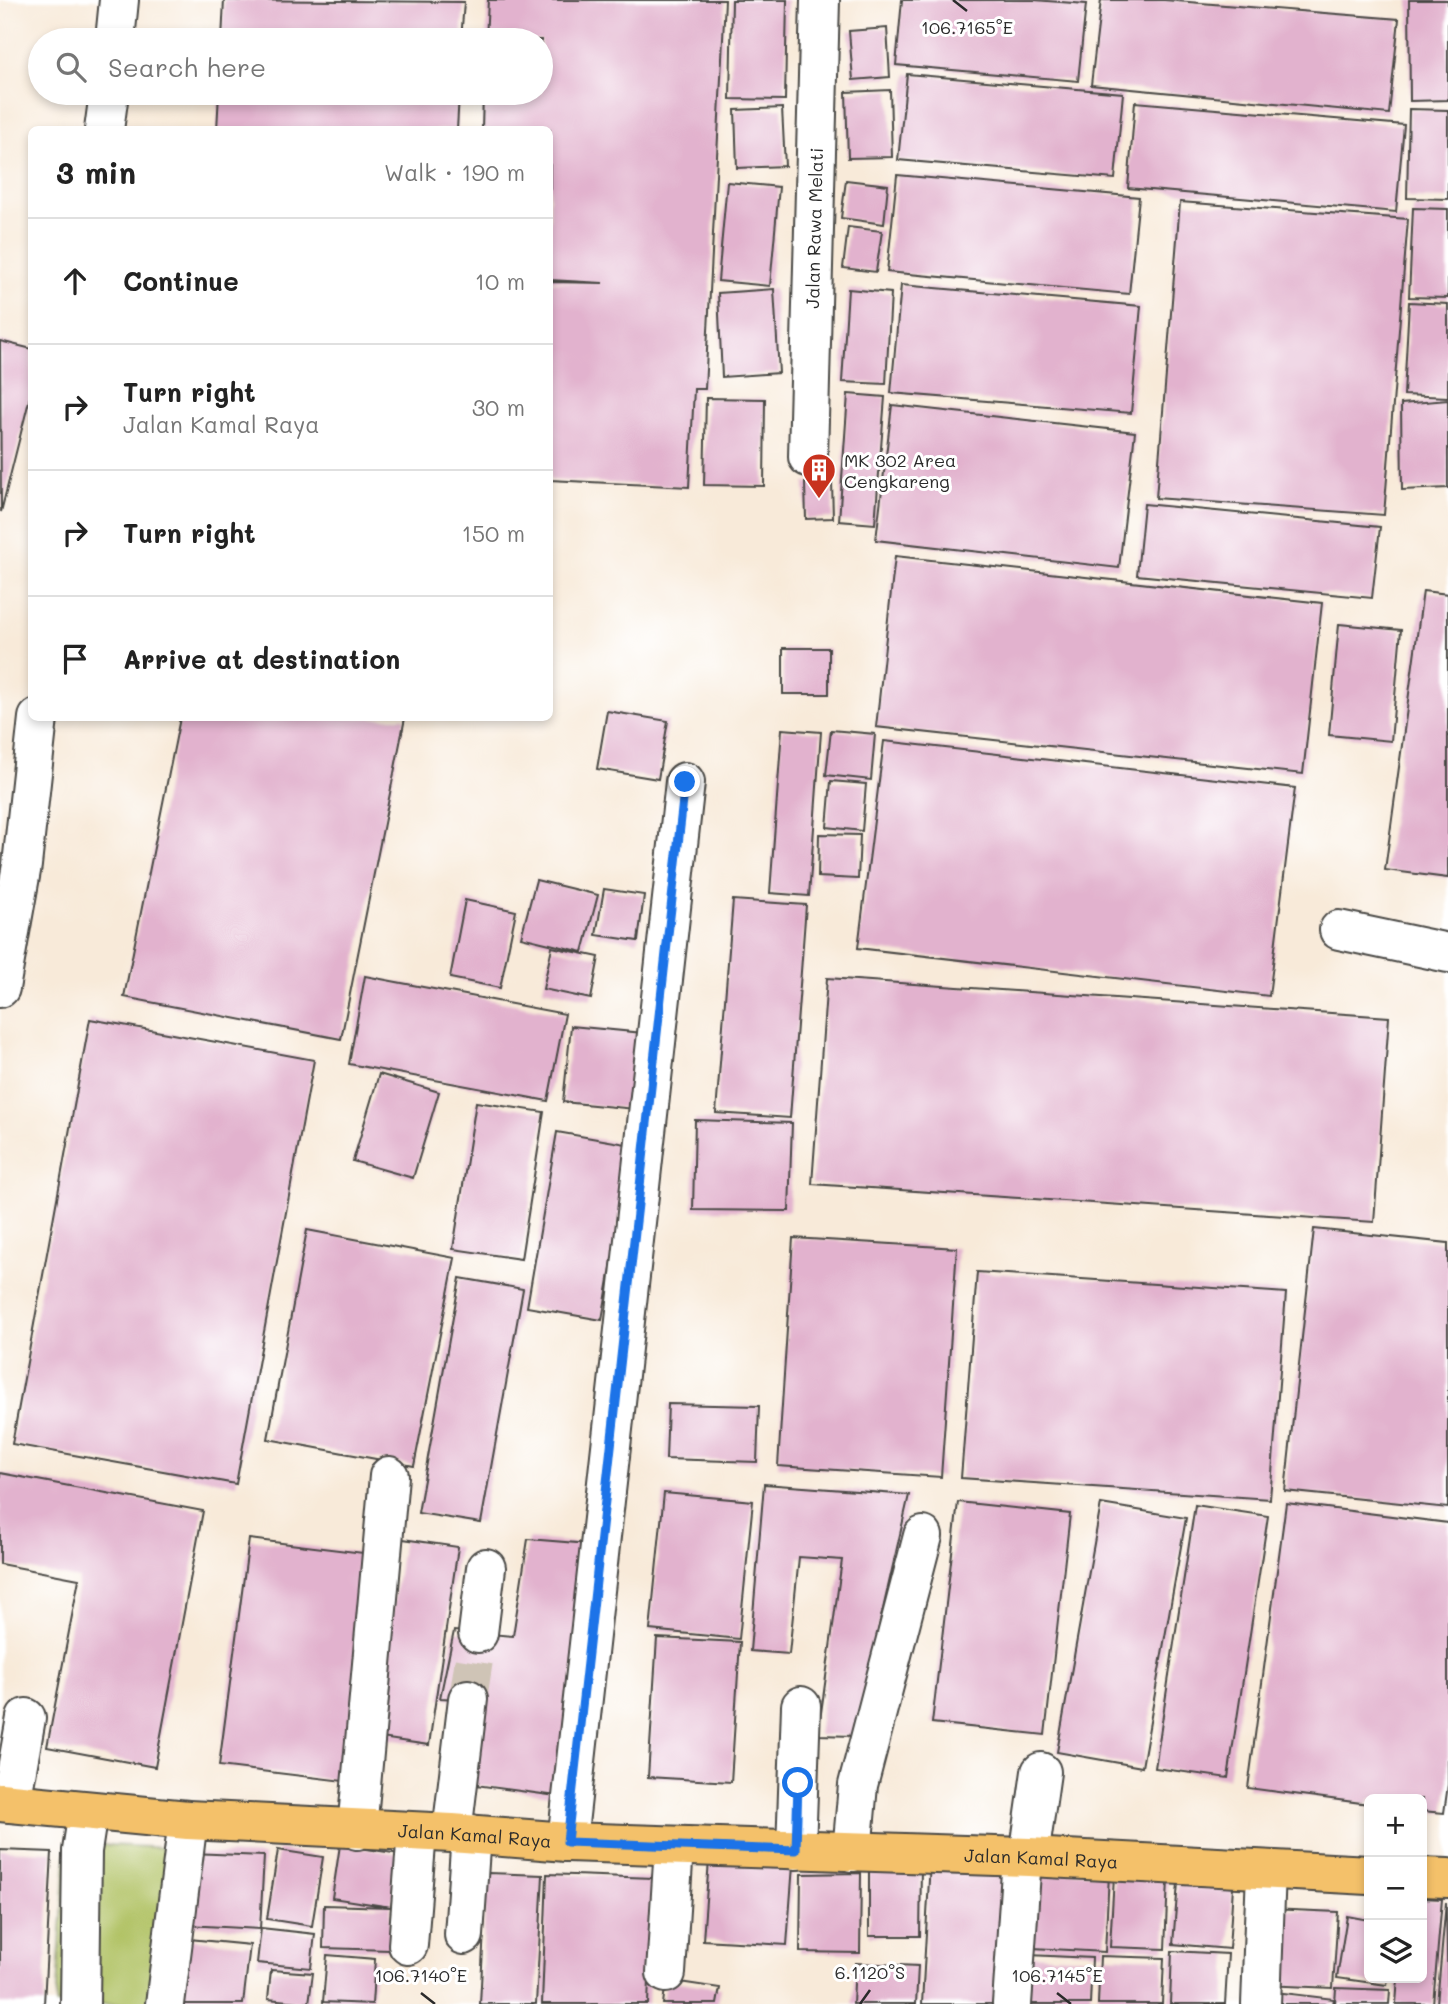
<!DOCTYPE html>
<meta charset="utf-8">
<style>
body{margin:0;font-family:Mali,sans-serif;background:#f6f6f6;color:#222}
.controls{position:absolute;right:21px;bottom:21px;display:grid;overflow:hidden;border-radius:10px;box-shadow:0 4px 10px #0003}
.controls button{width:63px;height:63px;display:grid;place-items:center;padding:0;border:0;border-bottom:2px solid #e0e0e0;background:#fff;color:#222;font:35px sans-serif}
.stop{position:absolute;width:21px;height:21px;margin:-16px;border:5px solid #1a73e8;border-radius:50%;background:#fff}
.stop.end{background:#1a73e8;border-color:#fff;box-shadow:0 2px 7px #0008}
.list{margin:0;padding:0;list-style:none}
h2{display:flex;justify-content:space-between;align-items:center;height:91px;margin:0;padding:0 28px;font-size:30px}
h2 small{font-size:23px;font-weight:400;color:#767676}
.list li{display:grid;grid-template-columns:46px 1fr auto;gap:21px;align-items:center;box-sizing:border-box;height:126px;padding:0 28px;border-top:2px solid #e0e0e0}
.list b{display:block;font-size:26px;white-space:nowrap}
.list p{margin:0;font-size:23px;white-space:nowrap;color:#767676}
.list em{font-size:23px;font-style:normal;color:#767676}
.icon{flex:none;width:38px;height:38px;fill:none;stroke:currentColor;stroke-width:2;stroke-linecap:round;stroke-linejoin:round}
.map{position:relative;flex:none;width:1448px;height:2004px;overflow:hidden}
.search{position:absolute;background:#fff;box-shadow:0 4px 10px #0003;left:28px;top:28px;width:525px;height:77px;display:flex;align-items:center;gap:18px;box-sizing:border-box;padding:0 24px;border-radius:38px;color:#767676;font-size:26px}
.panel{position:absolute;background:#fff;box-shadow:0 4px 10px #0003;left:28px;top:126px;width:525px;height:595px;border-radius:10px}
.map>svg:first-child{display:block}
.green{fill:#b1c265;stroke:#6e7648;stroke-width:2}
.building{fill:#e2b2ce}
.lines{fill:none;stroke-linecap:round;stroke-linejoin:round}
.minor-tunnel{stroke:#cfc4b6;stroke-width:38;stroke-dasharray:38 19;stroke-linecap:butt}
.minor-casing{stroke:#4a4845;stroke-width:42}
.major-casing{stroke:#4a4845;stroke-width:42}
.minor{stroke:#fff;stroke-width:38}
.major{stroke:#f4c16a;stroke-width:38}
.route{stroke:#1a73e8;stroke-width:9}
.ticks{fill:none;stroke:#2b2b2b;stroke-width:2.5}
.labels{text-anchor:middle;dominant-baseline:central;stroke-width:6;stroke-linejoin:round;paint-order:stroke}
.street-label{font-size:18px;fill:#2b2b2b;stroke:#fff}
.poi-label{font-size:18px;fill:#2b2b2b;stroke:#fff;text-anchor:start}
.ticks-label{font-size:18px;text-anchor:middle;fill:#2b2b2b;stroke:#fff;stroke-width:6;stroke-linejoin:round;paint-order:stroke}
</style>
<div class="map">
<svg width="1448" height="2004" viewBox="0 0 1448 2004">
<rect width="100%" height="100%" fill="#fff"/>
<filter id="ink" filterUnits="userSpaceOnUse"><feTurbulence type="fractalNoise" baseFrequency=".0143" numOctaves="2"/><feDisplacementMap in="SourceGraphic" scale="14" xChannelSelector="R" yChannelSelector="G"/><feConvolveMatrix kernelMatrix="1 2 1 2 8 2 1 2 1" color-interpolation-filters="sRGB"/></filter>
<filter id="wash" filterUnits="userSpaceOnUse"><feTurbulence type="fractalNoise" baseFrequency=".00686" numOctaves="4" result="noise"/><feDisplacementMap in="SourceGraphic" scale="28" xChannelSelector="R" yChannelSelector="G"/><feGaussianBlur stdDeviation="1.57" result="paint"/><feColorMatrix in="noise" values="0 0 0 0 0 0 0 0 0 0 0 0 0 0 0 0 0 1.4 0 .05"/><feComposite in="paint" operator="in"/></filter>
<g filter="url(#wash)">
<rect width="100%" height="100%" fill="#f8ead9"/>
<path class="green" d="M 67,1843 L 169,1848 L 162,2004 L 56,2004 Z"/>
<g id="blocks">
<path class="building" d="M 224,0 L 464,2 L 461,40 L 222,40 Z
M 488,0 L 725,0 L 705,389 L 694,389 L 689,487 L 550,480 L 550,282 L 603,283 L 550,280 L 550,130 L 482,130 L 483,93 L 541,93 L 541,40 L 486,40 Z
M 732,0 L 787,0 L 785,100 L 730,99 Z
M 902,0 L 1034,0 L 1086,4 L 1078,81 L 896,65 Z
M 1101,0 L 1164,0 L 1399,19 L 1389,114 L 1091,85 Z
M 1409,0 L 1448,0 L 1448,100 L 1410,101 Z
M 887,28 L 890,77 L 853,80 L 849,31 Z
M 907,74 L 1123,93 L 1115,179 L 898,160 Z
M 890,90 L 892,157 L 848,158 L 846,92 Z
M 219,93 L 459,93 L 457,130 L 217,130 Z
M 1135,102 L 1404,125 L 1396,212 L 1128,188 Z
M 782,108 L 785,166 L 737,168 L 735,110 Z
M 1409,109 L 1448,110 L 1448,199 L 1407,198 Z
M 897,175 L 1139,197 L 1129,294 L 887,272 Z
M 846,180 L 888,185 L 884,224 L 841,218 Z
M 727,182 L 779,187 L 770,286 L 718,281 Z
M 1180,202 L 1408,219 L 1384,515 L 1156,498 Z
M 1413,208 L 1448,209 L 1448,298 L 1409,297 Z
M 848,227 L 882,231 L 876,272 L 843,268 Z
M 901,285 L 1141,306 L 1131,413 L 891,393 Z
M 774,289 L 779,373 L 722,377 L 718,293 Z
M 848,289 L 891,293 L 886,384 L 842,382 Z
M 1409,302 L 1448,304 L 1448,397 L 1404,395 Z
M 0,341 L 32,349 L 32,389 L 1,512 Z
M 848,394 L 885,397 L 875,524 L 839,521 Z
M 706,398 L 765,399 L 764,486 L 704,485 Z
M 1448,400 L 1448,488 L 1402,490 L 1401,404 Z
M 892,405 L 1135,432 L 1119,568 L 876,540 Z
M 832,482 L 833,518 L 806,519 L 805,483 Z
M 1144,504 L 1380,527 L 1372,598 L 1137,575 Z
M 895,556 L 1322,603 L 1303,774 L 876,727 Z
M 1423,591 L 1448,594 L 1448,878 L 1385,870 Z
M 1339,624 L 1401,630 L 1391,741 L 1329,735 Z
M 783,648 L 829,648 L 829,694 L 783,694 Z
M 607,711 L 668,721 L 658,779 L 597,769 Z
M 180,718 L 405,718 L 341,1039 L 124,997 Z
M 782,729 L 821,732 L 809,896 L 770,893 Z
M 831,730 L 875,734 L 871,780 L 826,775 Z
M 884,741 L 1295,788 L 1269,996 L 858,948 Z
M 831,781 L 866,784 L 862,831 L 827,827 Z
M 819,834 L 860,835 L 858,879 L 818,877 Z
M 536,880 L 598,895 L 583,952 L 521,937 Z
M 604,889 L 644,895 L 638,941 L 596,935 Z
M 465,900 L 516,911 L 500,988 L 450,978 Z
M 733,900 L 806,905 L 790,1118 L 716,1113 Z
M 552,947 L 599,957 L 591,999 L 543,989 Z
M 365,976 L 565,1014 L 548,1101 L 349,1064 Z
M 827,978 L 1389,1017 L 1374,1222 L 812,1184 Z
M 90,1019 L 314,1060 L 236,1484 L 12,1444 Z
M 571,1026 L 643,1033 L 635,1109 L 563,1102 Z
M 379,1074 L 439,1092 L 413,1178 L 353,1161 Z
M 476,1102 L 544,1112 L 521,1259 L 453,1249 Z
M 695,1120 L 792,1123 L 789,1211 L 693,1210 Z
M 557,1132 L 632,1145 L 602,1320 L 527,1307 Z
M 1314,1229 L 1448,1243 L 1448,1508 L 1285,1491 Z
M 307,1230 L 455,1258 L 414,1466 L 268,1439 Z
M 793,1238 L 957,1248 L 941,1477 L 778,1466 Z
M 977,1272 L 1286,1293 L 1270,1499 L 961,1478 Z
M 460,1278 L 523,1289 L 481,1523 L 418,1513 Z
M 668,1404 L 759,1406 L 757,1462 L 666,1459 Z
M 0,1473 L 203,1511 L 155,1767 L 47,1747 L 79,1579 L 0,1564 Z
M 764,1484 L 909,1495 L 854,1736 L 818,1735 L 842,1560 L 799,1557 L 789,1654 L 750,1651 Z
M 664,1493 L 753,1501 L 739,1639 L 650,1630 Z
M 958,1502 L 1070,1514 L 1045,1735 L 932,1723 Z
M 1286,1503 L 1448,1523 L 1448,1785 L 1444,1813 L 1422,1811 L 1422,1799 L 1369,1799 L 1369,1804 L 1248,1788 Z
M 1101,1504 L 1186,1518 L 1142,1767 L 1057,1752 Z
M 1195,1505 L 1268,1516 L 1228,1778 L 1155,1768 Z
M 249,1539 L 372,1554 L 343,1781 L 219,1766 Z
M 403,1539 L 458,1547 L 429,1745 L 374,1737 Z
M 528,1539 L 589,1544 L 557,1796 L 468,1784 L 478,1700 L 440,1698 L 454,1631 L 513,1636 Z
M 657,1638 L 740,1642 L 731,1782 L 648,1777 Z
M 340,1845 L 400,1854 L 391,1907 L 332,1898 Z
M 0,1850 L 52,1852 L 44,2004 L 0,2004 Z
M 278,1850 L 323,1857 L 312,1926 L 267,1919 Z
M 191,1853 L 264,1856 L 260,1929 L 187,1925 Z
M 709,1860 L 793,1865 L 787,1945 L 703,1940 Z
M 930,1862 L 1012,1866 L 1006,2004 L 922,2004 Z
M 869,1866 L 921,1866 L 920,1936 L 869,1936 Z
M 1037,1870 L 1109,1874 L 1105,1952 L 1033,1948 Z
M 487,1873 L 543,1875 L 536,2004 L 480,2004 Z
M 861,1873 L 860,1953 L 800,1952 L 801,1874 Z
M 547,1874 L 653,1878 L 648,2004 L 542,2004 Z
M 1114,1876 L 1168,1879 L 1165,1949 L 1110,1947 Z
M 1178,1883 L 1233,1886 L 1229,1949 L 1173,1944 Z
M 1422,1898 L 1442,1899 L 1433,2004 L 1396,2004 L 1398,1978 L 1422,1978 Z
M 1446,1902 L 1448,2004 L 1437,2004 Z
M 324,1905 L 391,1907 L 390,1950 L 323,1948 Z
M 1269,1909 L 1338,1912 L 1333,1988 L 1265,1985 Z
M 1347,1916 L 1369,1920 L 1369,1978 L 1388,1978 L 1387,1985 L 1337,1978 Z
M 261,1928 L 315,1934 L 311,1968 L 257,1963 Z
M 189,1939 L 250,1945 L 243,2004 L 181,2004 Z
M 1172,1951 L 1228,1954 L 1225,2004 L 1170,2004 Z
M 327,1955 L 375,1959 L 372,2004 L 323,2002 Z
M 1029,1955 L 1092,1958 L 1090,2004 L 1027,2004 Z
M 1100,1956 L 1164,1958 L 1162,2004 L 1098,2004 Z
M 855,1963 L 918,1966 L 916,2004 L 853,2004 Z
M 271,1970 L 313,1973 L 309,2003 L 268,1999 Z
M 666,1980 L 720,1988 L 717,2004 L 663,2004 Z
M 1336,1988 L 1390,1990 L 1389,2004 L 1335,2004 Z
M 1275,1992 L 1334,1999 L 1333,2004 L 1274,2004 Z"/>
</g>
</g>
<g filter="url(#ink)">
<use href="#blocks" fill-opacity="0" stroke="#4a4845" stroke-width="2"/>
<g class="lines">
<path class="minor-tunnel" d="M 468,1699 L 478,1633"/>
<g class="minor-casing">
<g id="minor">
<path d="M 115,40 L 119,0"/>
<path d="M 104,130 L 109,93"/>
<path id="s1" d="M 808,457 L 820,0"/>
<path d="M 1339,930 L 1448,953"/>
<path d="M 0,988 L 22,865 L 38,718"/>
<path d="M 478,1633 L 486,1568"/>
<path d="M 11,1803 L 26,1718"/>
<path d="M 357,1830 L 389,1476"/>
<path d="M 452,1833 L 468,1699"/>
<path d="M 567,1842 L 685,782"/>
<path d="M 796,1850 L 801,1706"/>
<path d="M 852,1852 L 858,1785 L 923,1536"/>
<path d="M 1029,1857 L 1041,1772"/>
<path d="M 464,1935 L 471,1834"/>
<path d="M 408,1945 L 417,1832"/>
<path d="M 666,1973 L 674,1846"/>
<path d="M 80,2004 L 82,1851 L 88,1812"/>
<path d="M 165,2004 L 188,1820"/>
<path d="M 1012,2004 L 1022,1857"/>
<path d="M 1261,2004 L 1266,1870"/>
</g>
</g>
<g class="major-casing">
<g id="major">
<path id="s2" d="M 0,1802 L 188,1820 L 452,1833 L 567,1842 L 1029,1857 L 1369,1875"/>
<path d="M 1422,1877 L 1448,1878"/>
</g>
</g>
<use href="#minor" class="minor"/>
<use href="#major" class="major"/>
</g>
</g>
<g class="lines" filter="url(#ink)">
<path class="route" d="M 685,782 L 567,1842 L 796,1850 L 798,1783"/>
</g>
<path class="ticks" d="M 953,0 L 967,11M 421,1993 L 435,2004M 1057,1993 L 1071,2004M 860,2004 L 870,1990"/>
<defs>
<g id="building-pin" transform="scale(1.75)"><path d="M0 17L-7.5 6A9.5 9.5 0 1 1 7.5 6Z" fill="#c8321e" stroke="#fff"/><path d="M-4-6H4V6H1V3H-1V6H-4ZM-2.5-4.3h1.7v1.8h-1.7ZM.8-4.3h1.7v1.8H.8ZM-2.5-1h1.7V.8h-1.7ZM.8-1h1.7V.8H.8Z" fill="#fff"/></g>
</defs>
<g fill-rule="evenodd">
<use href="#building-pin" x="819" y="470"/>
</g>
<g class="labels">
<g class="street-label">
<text stroke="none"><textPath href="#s1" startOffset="229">Jalan Rawa Melati</textPath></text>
<text stroke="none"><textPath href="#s2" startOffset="476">Jalan Kamal Raya</textPath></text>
<text stroke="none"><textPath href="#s2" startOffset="1043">Jalan Kamal Raya</textPath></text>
</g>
<g class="poi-label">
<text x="844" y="460">MK 302 Area<tspan x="844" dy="21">Cengkareng</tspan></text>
</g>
</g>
<g class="ticks-label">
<text x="967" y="34">106.7165°E</text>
<text x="870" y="1979">6.1120°S</text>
<text x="421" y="1982">106.7140°E</text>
<text x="1057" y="1982">106.7145°E</text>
</g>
</svg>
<div class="controls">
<button>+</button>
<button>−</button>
<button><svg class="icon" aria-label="layers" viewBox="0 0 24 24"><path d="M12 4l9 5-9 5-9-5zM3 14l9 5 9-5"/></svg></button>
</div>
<div class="stop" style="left:798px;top:1783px"></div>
<div class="stop end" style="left:685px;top:782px"></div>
<div class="search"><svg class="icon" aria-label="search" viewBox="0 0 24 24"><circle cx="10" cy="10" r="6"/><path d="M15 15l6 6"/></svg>Search here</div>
<section class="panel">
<h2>3 min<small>Walk · 190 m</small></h2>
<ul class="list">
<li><svg class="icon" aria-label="ahead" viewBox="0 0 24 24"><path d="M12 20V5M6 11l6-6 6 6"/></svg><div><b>Continue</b></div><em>10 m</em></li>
<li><svg class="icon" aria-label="right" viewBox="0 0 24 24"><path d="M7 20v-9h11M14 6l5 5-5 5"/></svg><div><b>Turn right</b><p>Jalan Kamal Raya</p></div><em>30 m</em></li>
<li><svg class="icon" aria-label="right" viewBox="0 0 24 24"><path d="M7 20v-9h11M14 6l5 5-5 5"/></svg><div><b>Turn right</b></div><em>150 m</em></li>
<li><svg class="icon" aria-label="arrive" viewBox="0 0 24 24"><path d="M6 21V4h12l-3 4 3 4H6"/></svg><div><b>Arrive at destination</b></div></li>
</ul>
</section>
</div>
